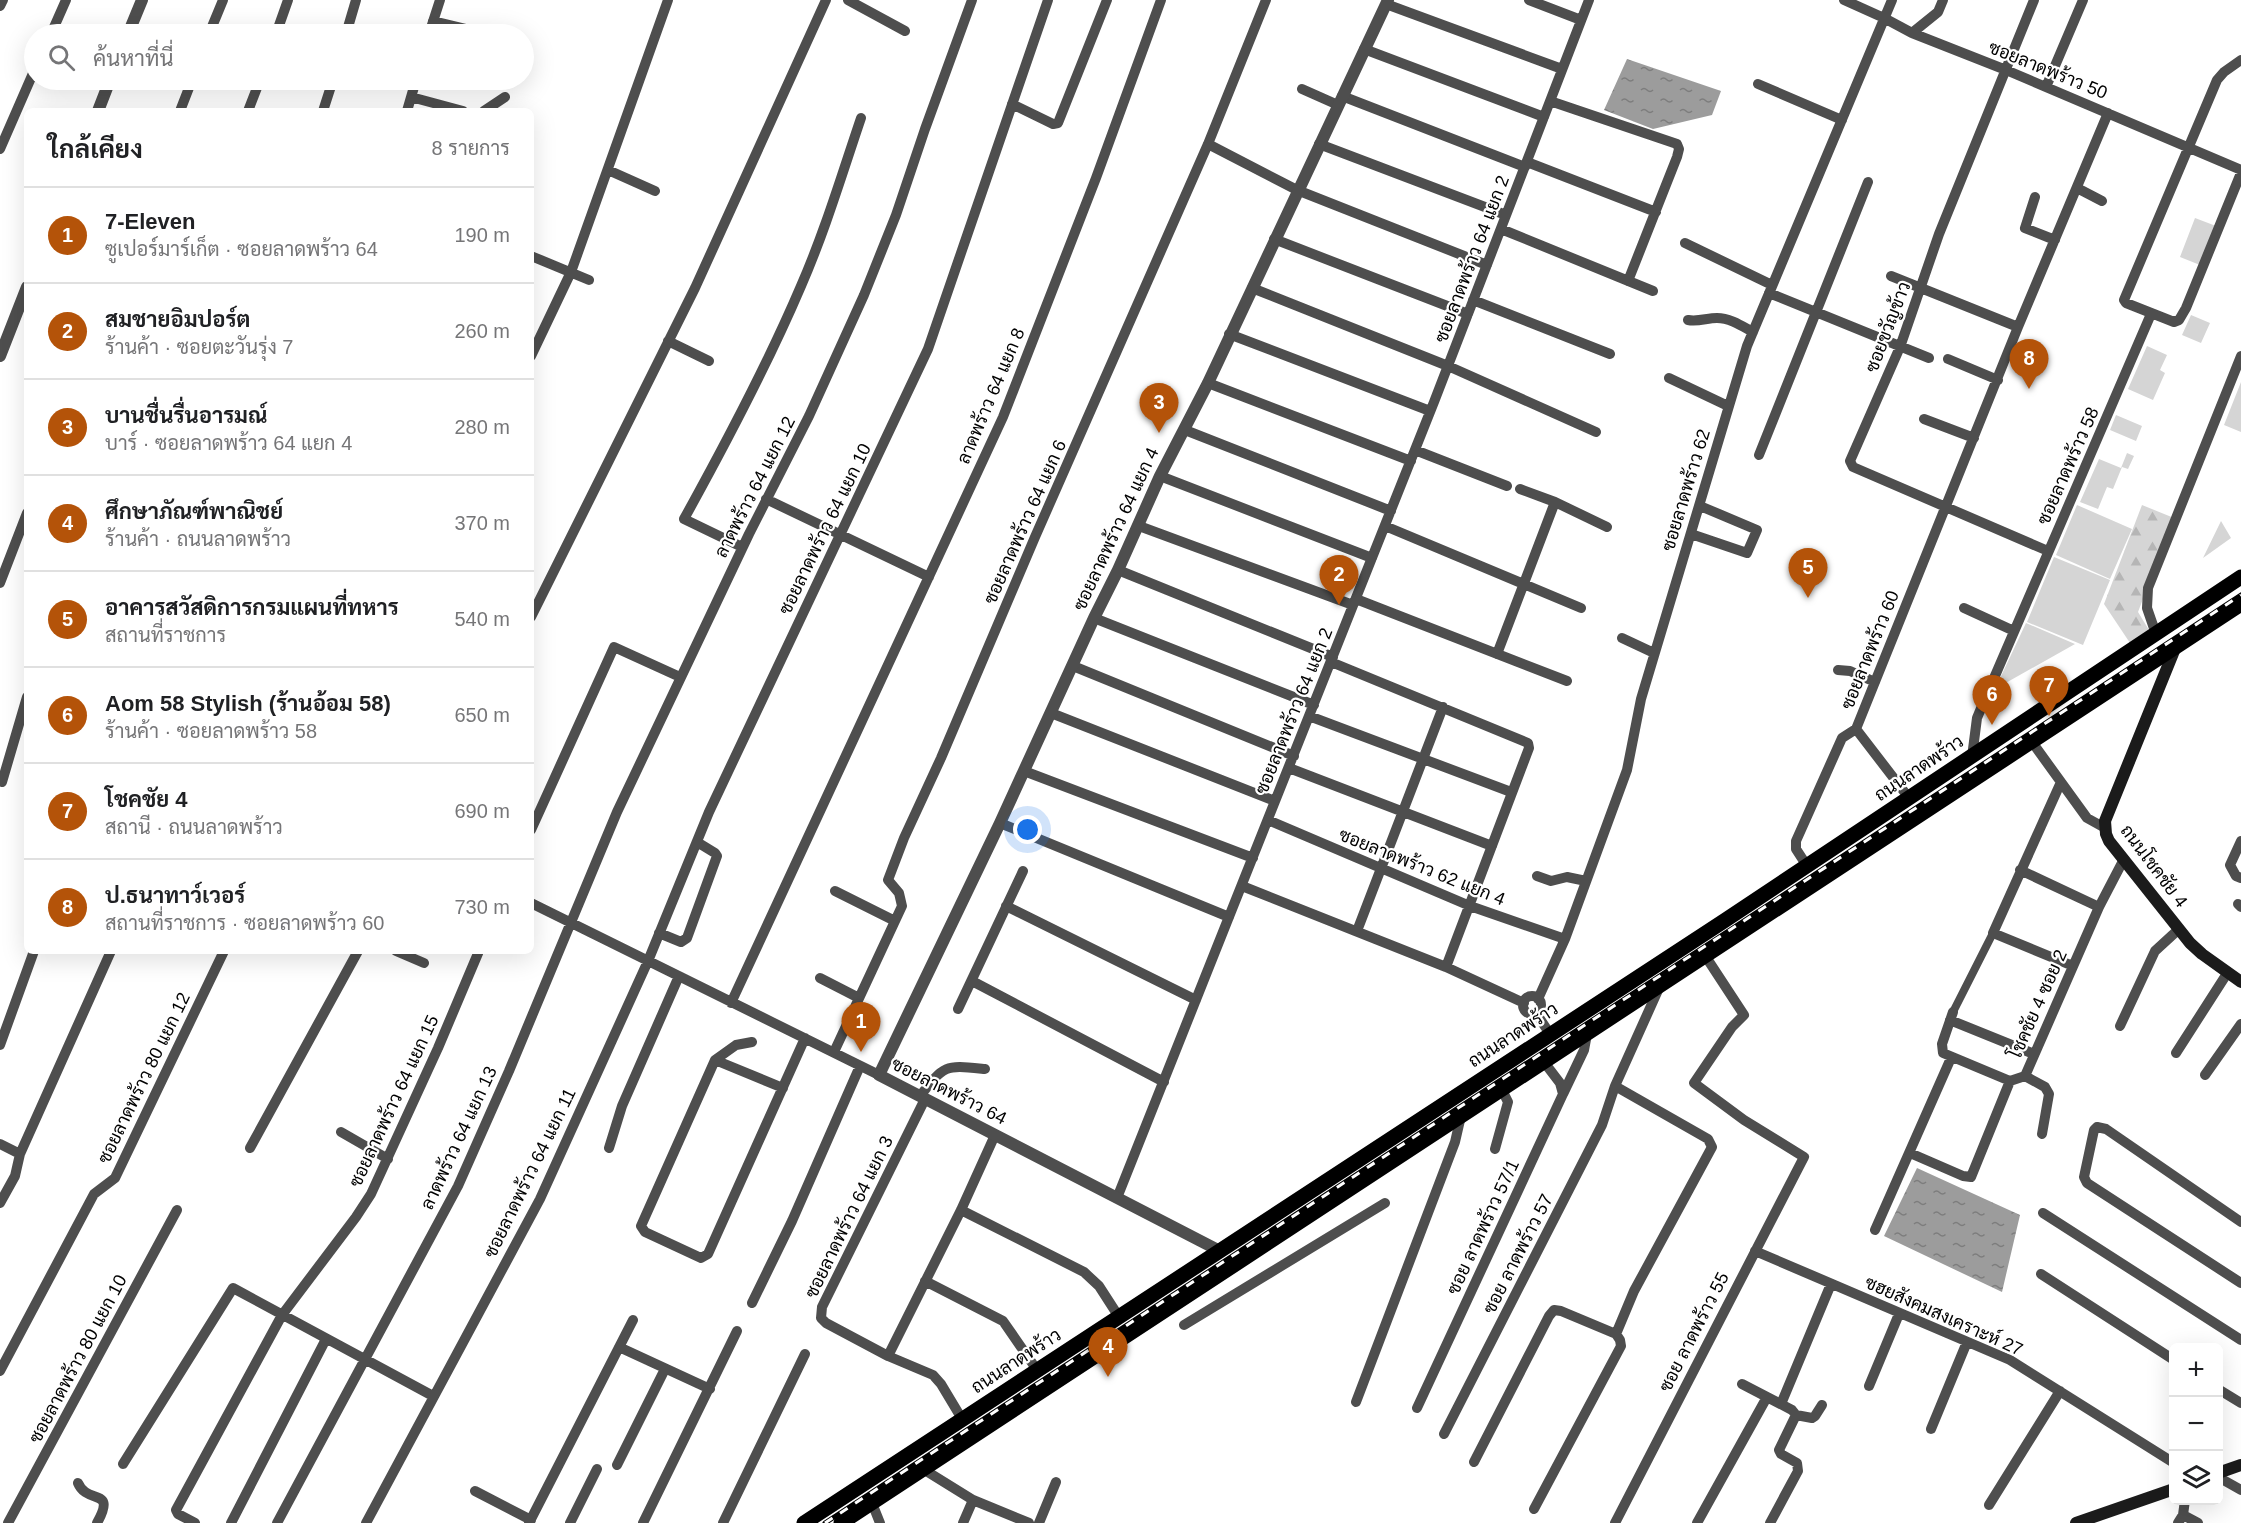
<!DOCTYPE html>
<html lang="th">
<meta charset="utf-8">
<style>
body{margin:0;font-family:Arial,Sarabun,sans-serif;background:#f6f6f6;color:#202124}
.controls{position:absolute;right:18px;bottom:18px;display:grid;overflow:hidden;border-radius:9px;box-shadow:0 6px 24px #0002}
.controls button{width:54px;height:54px;display:grid;place-items:center;padding:0;border:0;border-bottom:2px solid #e0e0e0;background:#fff;color:#202124;font:30px sans-serif}
.you{position:absolute;left:1028px;top:830px;width:21px;height:21px;margin:-15px;border:4px solid #fff;border-radius:50%;background:#1a73e8;box-shadow:0 0 0 9px #1a73e833}
.badge{display:grid;place-items:center;width:39px;height:39px;border-radius:50%;background:#b45309;color:#fff;font-size:20px;font-weight:700}
.pin{position:absolute;translate:-50% -50px;filter:drop-shadow(0 2px 3px #0008)}
.pin::after{content:'';position:absolute;top:32px;width:21px;height:18px;background:inherit;clip-path:polygon(0 0,100% 0,50% 100%)}
.list{margin:0;padding:0;list-style:none}
h2{display:flex;justify-content:space-between;align-items:center;height:78px;margin:0;padding:0 24px;font-size:26px}
h2 small{font-size:20px;font-weight:400;color:#757577}
.list li{display:grid;grid-template-columns:39px 1fr auto;gap:18px;align-items:center;box-sizing:border-box;height:96px;padding:0 24px;border-top:2px solid #e0e0e0}
.list b{display:block;font-size:22px;white-space:nowrap}
.list p{margin:0;font-size:20px;white-space:nowrap;color:#757577}
.list em{font-size:20px;font-style:normal;color:#757577}
.icon{flex:none;width:33px;height:33px;fill:none;stroke:currentColor;stroke-width:2;stroke-linecap:round;stroke-linejoin:round}
.map{position:relative;flex:none;width:2241px;height:1523px;overflow:hidden}
.search{position:absolute;background:#fff;box-shadow:0 6px 24px #0002;left:24px;top:24px;width:510px;height:66px;display:flex;align-items:center;gap:15px;box-sizing:border-box;padding:0 21px;border-radius:33px;color:#757577;font-size:22px}
.panel{position:absolute;background:#fff;box-shadow:0 6px 24px #0002;left:24px;top:108px;width:510px;height:846px;border-radius:9px}
.map>svg:first-child{display:block}
.green{fill:#d5d5d5}
.forest{fill:url(#forest-firs)}
.water{fill:url(#water-ripples)}
.lines{fill:none;stroke-linecap:round;stroke-linejoin:round}
.pedestrian{stroke:#4e4e4e;stroke-width:8}
.minor{stroke:#4e4e4e;stroke-width:10}
.tertiary{stroke:#4e4e4e;stroke-width:12}
.secondary{stroke:#1b1b1b;stroke-width:12}
.primary{stroke:#000;stroke-width:15}
.rail-casing{stroke:#000;stroke-width:5}
.rail{stroke:#fff;stroke-width:3;stroke-dasharray:9;stroke-linecap:butt}
.labels{text-anchor:middle;dominant-baseline:central;stroke-width:4.5;stroke-linejoin:round;paint-order:stroke}
.street-label{font-size:18px;fill:#000;stroke:#fff}
</style>
<div class="map">
<svg width="2241" height="1523" viewBox="0 0 2241 1523">
<defs>
<pattern id="forest-firs" width="22" height="20" patternUnits="userSpaceOnUse" patternTransform="scale(1.5)"><rect width="22" height="20" fill="#d5d5d5"/><path d="M5 1l3.5 6h-7zM16 11l3.5 6h-7z" fill="#b5b5b5"/></pattern>
<pattern id="water-ripples" width="26" height="14" patternUnits="userSpaceOnUse" patternTransform="scale(1.5)"><rect width="26" height="14" fill="#9c9c9c"/><path d="M2 4q2-2 4 0t4 0M15 11q2-2 4 0t4 0" fill="none" stroke="#7d7d7d"/></pattern>
</defs>
<rect width="100%" height="100%" fill="#fff"/>
<path class="green" d="M 2195,218 L 2216,226 L 2200,265 L 2180,257 Z
M 2191,315 L 2210,323 L 2201,343 L 2182,335 Z
M 2147,346 L 2167,355 L 2160,370 L 2165,373 L 2153,400 L 2128,389 Z
M 2241,382 L 2241,432 L 2224,425 Z
M 2116,415 L 2142,426 L 2136,441 L 2110,430 Z
M 2127,453 L 2134,456 L 2128,469 L 2122,467 L 2113,489 L 2107,487 L 2098,509 L 2080,502 L 2099,459 L 2121,468 Z
M 2077,505 L 2132,529 L 2110,579 L 2056,555 Z
M 2221,521 L 2231,538 L 2203,558 Z
M 2054,557 L 2110,580 L 2083,645 L 2027,622 Z
M 2026,623 L 2075,644 L 1995,689 Z"/>
<path class="forest" d="M 2142,505 L 2174,518 L 2138,612 L 2149,630 L 2130,643 L 2104,604 Z"/>
<path class="water" d="M 1627,59 L 1721,91 L 1712,115 L 1653,129 L 1604,110 Z
M 1917,1168 L 2020,1215 L 2002,1292 L 1884,1236 Z"/>
<g class="lines">
<path class="pedestrian" d="M 1953,1012 L 1993,933"/>
<path class="minor" d="M 848,0 L 905,31
M 1529,0 L 1581,20
M 1844,0 L 1884,18 L 1912,33 L 2006,70 L 2241,170
M 2034,0 L 1939,234 L 1900,347 L 1850,461 L 1853,467 L 2048,551
M 1386,4 L 1562,69
M 0,6 L 3,0
M 433,21 L 487,34
M 1912,33 L 1938,12 L 1943,0
M 51,34 L 66,0
M 209,34 L 223,0
M 276,34 L 288,0
M 346,34 L 356,0
M 429,34 L 440,0
M 1364,49 L 1544,117
M 2241,60 L 2224,72 L 2217,80 L 2124,300 L 2126,303 L 2174,322 L 2179,320 L 2186,308 L 2241,173
M 1758,84 L 1842,120
M 2046,87 L 2083,0
M 1302,89 L 1338,105
M 1342,96 L 1525,167
M 411,97 L 463,111
M 1550,101 L 1677,144 L 1679,149 L 1677,157 L 1628,281
M 1012,104 L 1053,124 L 1058,123 L 1107,0
M 180,111 L 192,80
M 248,111 L 260,80
M 323,111 L 333,80
M 407,111 L 416,80
M 484,111 L 505,97
M 1208,144 L 1297,190 L 1487,265
M 1319,144 L 1506,215
M 0,149 L 34,71
M 1527,162 L 1656,212
M 608,170 L 655,191
M 2077,188 L 2102,201
M 2035,197 L 2025,228 L 2055,240
M 1501,229 L 1653,291
M 1274,239 L 1468,314
M 1685,243 L 1772,285
M 531,256 L 589,280
M 1891,276 L 2018,327
M 1252,288 L 1448,366 L 1596,432
M 1769,293 L 1929,358
M 1473,300 L 1610,354
M 1688,320 C 1698,322 1707,318 1717,318 C 1730,318 1742,326 1753,332
M 1229,334 L 1430,411
M 668,341 L 709,361
M 531,356 L 571,272 L 668,0
M 1948,359 L 1998,380
M 1669,378 L 1728,406
M 1208,383 L 1411,461
M 1924,419 L 1974,438
M 1185,430 L 1391,511
M 1415,450 L 1507,486
M 1759,455 L 1868,182
M 1160,476 L 1372,558
M 1520,489 L 1555,502 L 1607,527
M 766,499 L 929,577
M 1139,526 L 1353,605
M 1385,526 L 1581,608
M 1691,534 L 1747,553 L 1757,530 L 1700,506
M 742,547 L 684,519 C 726,443 767,366 801,286 C 825,231 842,174 861,118
M 1118,570 L 1333,657
M 0,583 L 27,513
M 1356,599 L 1567,681
M 1964,608 L 2014,631
M 531,617 L 695,288 L 826,0
M 1094,618 L 1314,705
M 2156,634 L 2147,608 L 2148,588 L 2241,356
M 1622,638 L 1654,653
M 1497,654 L 1555,502
M 1331,662 L 1528,743 L 1529,748 L 1446,967
M 1073,666 L 1294,756
M 1838,670 L 1850,671 L 1875,682
M 1051,713 L 1275,801
M 1309,716 L 1511,792
M 1856,729 L 1909,798
M 2032,742 L 2087,818 L 2105,828
M 1972,757 L 1977,718 L 1982,706 L 2151,314
M 1289,768 L 1492,846
M 1024,771 L 1253,858
M 2,782 L 27,697
M 2061,782 L 1993,933 L 2073,966
M 1268,820 L 1470,906 L 1565,939
M 1000,823 L 1229,917
M 531,830 L 614,647 L 680,677
M 2241,841 L 2230,865 L 2236,876 L 2241,878
M 1807,866 L 1796,849 L 1796,841 L 1842,738 L 1856,729 L 2018,327 L 2108,113
M 2020,870 L 2099,907
M 1537,876 L 1551,881 L 1567,877 L 1586,881
M 1242,886 L 1446,967 L 1524,1003
M 835,891 L 895,921
M 531,903 L 879,1075
M 2238,904 L 2241,907
M 1006,906 L 1196,1000
M 1357,931 L 1443,707
M 659,933 L 681,942 L 687,938 L 717,856 L 715,853 L 697,842
M 396,951 L 424,963
M 820,978 L 859,998
M 972,981 L 1164,1082
M1523 1005a9 9 0 1 1 18 0a9 9 0 1 1-18 0Z
M 1538,999 L 1565,939 L 1627,770 L 1641,699 L 1747,346 L 1892,0
M 731,1003 L 1003,417 L 1096,178 L 1161,0
M 958,1009 L 1023,871
M 1953,1012 L 1942,1044 L 1943,1053 L 2010,1081 L 2025,1076 L 2099,907 L 2124,859
M 1536,1013 L 1550,1034
M 1950,1020 L 2034,1054
M 2120,1026 L 2155,951 L 2179,929
M 752,1042 L 736,1045 L 715,1060 L 641,1226 L 645,1232 L 701,1258 L 708,1254 L 805,1038
M 0,1045 L 34,951
M 834,1052 L 902,906 L 899,893 L 888,880 L 904,838 L 941,758 L 1035,537 L 1208,144 L 1266,0
M 2176,1053 L 2228,972
M 715,1060 L 783,1088
M 2205,1075 L 2241,1024
M 2025,1076 L 2045,1087 L 2049,1094 L 2042,1134
M 1563,1094 L 1584,1050 L 1587,1034
M 920,1096 C 945,1064 945,1065 985,1069
M 925,1099 L 822,1307 L 821,1318 L 826,1323 L 888,1356 L 933,1375 L 941,1384 L 962,1419
M 341,1132 L 388,1159
M 0,1144 L 20,1154
M 250,1148 L 358,951
M 609,1148 L 622,1106 L 679,976
M 1495,1149 L 1508,1102 L 1502,1090
M 1910,1153 L 1963,1176 L 1971,1177 L 2010,1081
M 1117,1198 L 1434,402 L 1589,0
M 0,1203 L 15,1176 L 20,1154 L 111,951
M 961,1210 L 1084,1272 L 1099,1286 L 1119,1317
M 2043,1213 L 2241,1340
M 2241,1222 L 2106,1129 L 2097,1127 L 2094,1130 L 2084,1177 L 2087,1183 L 2241,1283
M 1875,1230 L 1951,1058
M 1755,1251 L 2010,1360 L 2174,1463
M 2041,1274 L 2174,1360
M 925,1281 L 1003,1321 L 1037,1370
M 752,1303 L 792,1221 L 860,1066
M 1184,1325 L 1385,1203
M 619,1347 L 710,1389
M 888,1356 L 961,1210 L 995,1135
M 0,1371 L 94,1194 L 115,1178 L 224,951
M 1742,1384 L 1792,1410 L 1796,1415 L 1779,1450 L 1781,1454 L 1797,1463 L 1798,1471 L 1770,1523
M 1869,1386 L 1899,1314
M 2218,1389 L 2241,1403
M 1356,1402 L 1455,1142 L 1461,1116
M 1781,1404 L 1831,1284
M 1417,1408 L 1563,1094 L 1560,1083 L 1544,1062
M 1796,1415 L 1812,1418 L 1815,1416 L 1822,1405
M 1931,1429 L 1967,1342
M 1444,1434 L 1602,1125 L 1615,1086 L 1659,988
M 1474,1462 L 1549,1316 L 1554,1310 L 1561,1311 L 1616,1334
M 123,1464 L 233,1288 L 433,1396
M 617,1465 L 665,1369
M 923,1469 L 973,1500 L 963,1523
M 2218,1477 L 2241,1490
M 78,1483 C 87,1505 117,1487 97,1523
M 475,1491 L 531,1520
M 973,1500 L 1029,1523
M 872,1503 L 880,1523
M 1989,1505 L 2060,1391
M 1534,1509 L 1621,1346 L 1620,1340 L 1616,1334 L 1634,1291 L 1712,1147 L 1708,1139 L 1615,1086
M 2183,1515 L 2198,1523
M 8,1523 L 177,1210
M 195,1523 L 178,1514 L 176,1510 L 282,1315 L 356,1217 L 371,1194 L 438,1048 L 479,951
M 231,1523 L 326,1339
M 277,1523 L 458,1186 L 509,1071 L 617,812 L 749,534 L 809,416 L 864,295 L 896,215 L 925,129 L 972,0
M 366,1523 L 540,1199 L 648,961 L 709,812 L 928,349 L 1048,0
M 529,1523 L 633,1320
M 570,1523 L 597,1469
M 643,1523 L 737,1331
M 723,1523 L 805,1354
M 1039,1523 L 1056,1482
M 1615,1523 L 1804,1157 L 1744,1120 L 1694,1083 L 1732,1027 L 1744,1015 L 1706,957
M 1697,1523 L 1767,1397
M 2178,1523 L 2183,1515 L 2185,1500"/>
<path class="tertiary" d="M 128,34 L 142,0
M 98,111 L 110,80
M 0,356 L 27,287
M 1220,1251 L 879,1075 L 1000,823 L 1094,618 L 1118,570 L 1160,476 L 1208,383 L 1388,0"/>
<path class="secondary" d="M 2176,646 L 2105,821 L 2106,834 L 2109,841 L 2190,943 L 2202,954 L 2241,982
M 2218,1473 L 2241,1465
M 2076,1523 L 2174,1489"/>
<path class="primary" d="M 804,1523 L 1724,921 L 2241,577
M 841,1523 L 2241,604"/>
<g class="rail-casing">
<path id="rail" d="M 825,1523 L 2241,595"/>
</g>
<use href="#rail" class="rail"/>
</g>
<g class="labels">
<g class="street-label">
<text transform="translate(2048 70) rotate(22)">ซอยลาดพร้าว 50</text>
<text transform="translate(1472 259) rotate(-69)">ซอยลาดพร้าว 64 แยก 2</text>
<text transform="translate(1888 327) rotate(-69)">ซอยขวัญข้าว</text>
<text transform="translate(991 396) rotate(-67)">ลาดพร้าว 64 แยก 8</text>
<text transform="translate(2068 466) rotate(-66)">ซอยลาดพร้าว 58</text>
<text transform="translate(755 487) rotate(-63)">ลาดพร้าว 64 แยก 12</text>
<text transform="translate(1686 490) rotate(-73)">ซอยลาดพร้าว 62</text>
<text transform="translate(1025 522) rotate(-66)">ซอยลาดพร้าว 64 แยก 6</text>
<text transform="translate(825 529) rotate(-64)">ซอยลาดพร้าว 64 แยก 10</text>
<text transform="translate(1116 529) rotate(-65)">ซอยลาดพร้าว 64 แยก 4</text>
<text transform="translate(1870 650) rotate(-68)">ซอยลาดพร้าว 60</text>
<text transform="translate(1294 711) rotate(-68)">ซอยลาดพร้าว 64 แยก 2</text>
<text transform="translate(1919 768) rotate(-34)">ถนนลาดพร้าว</text>
<text transform="translate(2154 866) rotate(53)">ถนนโชคชัย 4</text>
<text transform="translate(1422 867) rotate(22)">ซอยลาดพร้าว 62 แยก 4</text>
<text transform="translate(2038 1004) rotate(-66)">โชคชัย 4 ซอย 2</text>
<text transform="translate(1513 1035) rotate(-33)">ถนนลาดพร้าว</text>
<text transform="translate(144 1078) rotate(-64)">ซอยลาดพร้าว 80 แยก 12</text>
<text transform="translate(949 1091) rotate(27)">ซอยลาดพร้าว 64</text>
<text transform="translate(394 1101) rotate(-65)">ซอยลาดพร้าว 64 แยก 15</text>
<text transform="translate(459 1138) rotate(-65)">ลาดพร้าว 64 แยก 13</text>
<text transform="translate(530 1173) rotate(-64)">ซอยลาดพร้าว 64 แยก 11</text>
<text transform="translate(849 1217) rotate(-64)">ซอยลาดพร้าว 64 แยก 3</text>
<text transform="translate(1483 1227) rotate(-65)">ซอย ลาดพร้าว 57/1</text>
<text transform="translate(1518 1254) rotate(-63)">ซอย ลาดพร้าว 57</text>
<text transform="translate(1944 1316) rotate(24)">ซฮยสังคมสงเคราะห์ 27</text>
<text transform="translate(1694 1332) rotate(-63)">ซอย ลาดพร้าว 55</text>
<text transform="translate(78 1359) rotate(-62)">ซอยลาดพร้าว 80 แยก 10</text>
<text transform="translate(1016 1361) rotate(-33)">ถนนลาดพร้าว</text>
</g>
</g>
</svg>
<div class="controls">
<button>+</button>
<button>−</button>
<button><svg class="icon" aria-label="layers" viewBox="0 0 24 24"><path d="M12 4l9 5-9 5-9-5zM3 14l9 5 9-5"/></svg></button>
</div>
<div class="you"></div>
<div class="pin badge" style="left:861px;top:1052px">1</div>
<div class="pin badge" style="left:1339px;top:605px">2</div>
<div class="pin badge" style="left:1159px;top:433px">3</div>
<div class="pin badge" style="left:1108px;top:1377px">4</div>
<div class="pin badge" style="left:1808px;top:598px">5</div>
<div class="pin badge" style="left:1992px;top:725px">6</div>
<div class="pin badge" style="left:2049px;top:716px">7</div>
<div class="pin badge" style="left:2029px;top:389px">8</div>
<div class="search"><svg class="icon" aria-label="search" viewBox="0 0 24 24"><circle cx="10" cy="10" r="6"/><path d="M15 15l6 6"/></svg>ค้นหาที่นี่</div>
<section class="panel">
<h2>ใกล้เคียง<small>8 รายการ</small></h2>
<ul class="list">
<li><span class="badge">1</span><div><b>7-Eleven</b><p>ซูเปอร์มาร์เก็ต · ซอยลาดพร้าว 64</p></div><em>190 m</em></li>
<li><span class="badge">2</span><div><b>สมชายอิมปอร์ต</b><p>ร้านค้า · ซอยตะวันรุ่ง 7</p></div><em>260 m</em></li>
<li><span class="badge">3</span><div><b>บานชื่นรื่นอารมณ์</b><p>บาร์ · ซอยลาดพร้าว 64 แยก 4</p></div><em>280 m</em></li>
<li><span class="badge">4</span><div><b>ศึกษาภัณฑ์พาณิชย์</b><p>ร้านค้า · ถนนลาดพร้าว</p></div><em>370 m</em></li>
<li><span class="badge">5</span><div><b>อาคารสวัสดิการกรมแผนที่ทหาร</b><p>สถานที่ราชการ</p></div><em>540 m</em></li>
<li><span class="badge">6</span><div><b>Aom 58 Stylish (ร้านอ้อม 58)</b><p>ร้านค้า · ซอยลาดพร้าว 58</p></div><em>650 m</em></li>
<li><span class="badge">7</span><div><b>โชคชัย 4</b><p>สถานี · ถนนลาดพร้าว</p></div><em>690 m</em></li>
<li><span class="badge">8</span><div><b>ป.ธนาทาว์เวอร์</b><p>สถานที่ราชการ · ซอยลาดพร้าว 60</p></div><em>730 m</em></li>
</ul>
</section>
</div>
